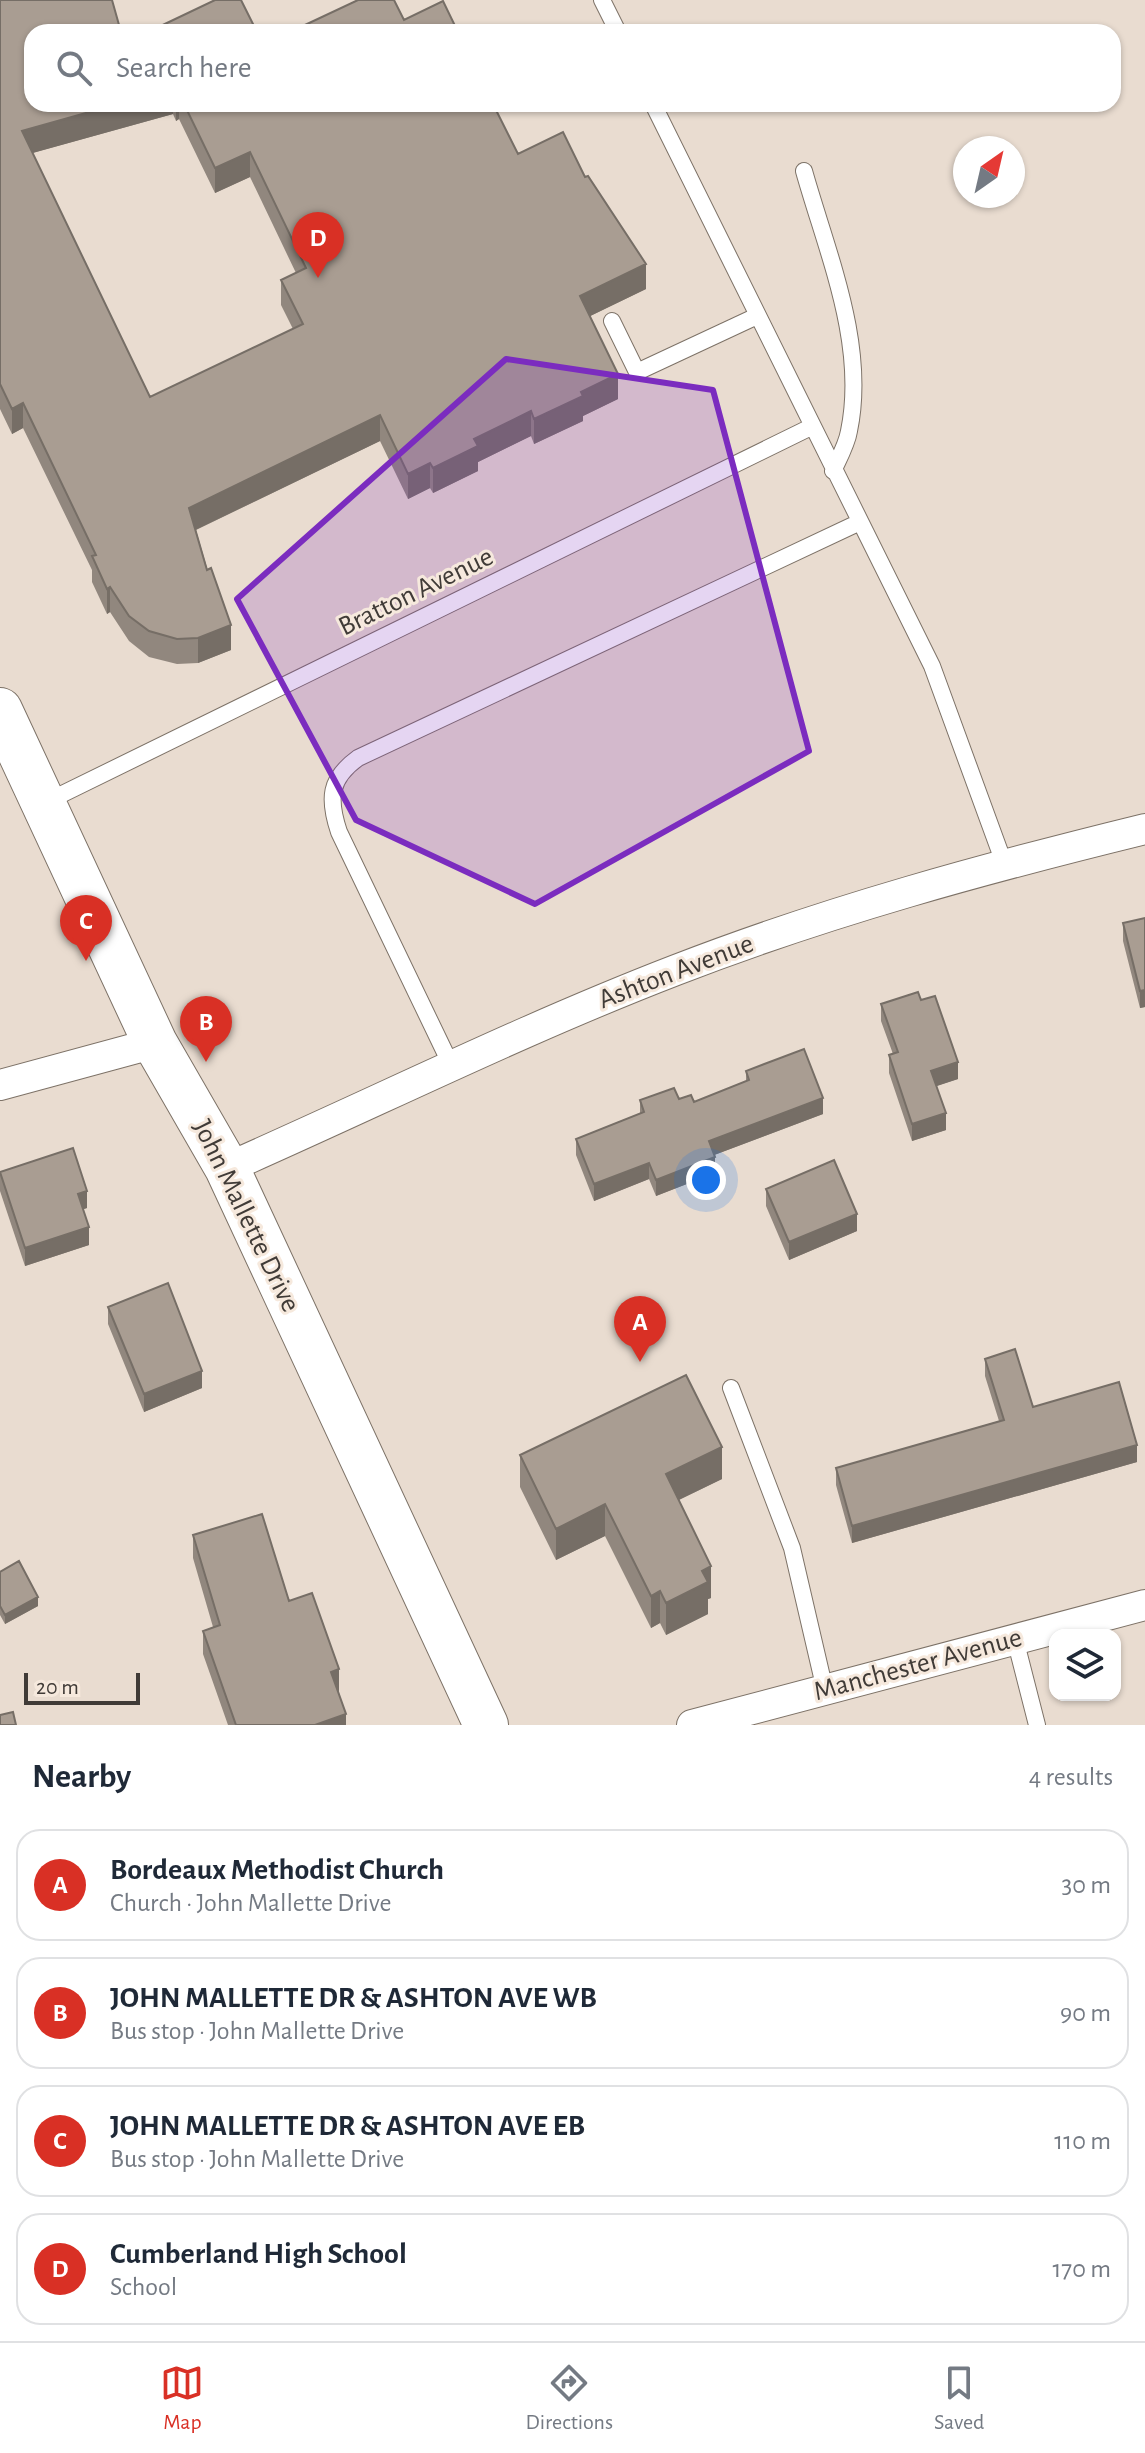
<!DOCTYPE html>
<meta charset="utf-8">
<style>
body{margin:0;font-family:"Alegreya Sans",sans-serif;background:#f6f6f7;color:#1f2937}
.controls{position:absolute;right:24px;bottom:24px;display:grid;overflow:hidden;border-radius:16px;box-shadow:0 2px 6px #0004}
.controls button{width:72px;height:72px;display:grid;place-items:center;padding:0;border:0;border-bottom:2px solid #e0e1e3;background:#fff;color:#1f2937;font:40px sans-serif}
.compass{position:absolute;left:953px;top:136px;width:72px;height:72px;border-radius:50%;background:#fff;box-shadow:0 2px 6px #0004;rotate:34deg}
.scale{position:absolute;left:24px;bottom:20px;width:116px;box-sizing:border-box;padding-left:8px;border:4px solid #403b37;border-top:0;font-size:22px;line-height:28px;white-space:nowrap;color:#403b37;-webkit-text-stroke:6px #f6e9dd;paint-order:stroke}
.you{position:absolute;left:706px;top:1180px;width:28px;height:28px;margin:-20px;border:6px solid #fff;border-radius:50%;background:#1a73e8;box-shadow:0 0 0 12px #1a73e833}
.badge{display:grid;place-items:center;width:52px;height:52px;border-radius:50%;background:#d93025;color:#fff;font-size:26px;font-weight:700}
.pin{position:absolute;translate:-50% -66px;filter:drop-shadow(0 2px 4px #0008)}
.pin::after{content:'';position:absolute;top:42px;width:28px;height:24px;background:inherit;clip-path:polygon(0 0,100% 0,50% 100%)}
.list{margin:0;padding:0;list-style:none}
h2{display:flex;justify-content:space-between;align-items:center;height:104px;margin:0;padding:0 32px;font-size:34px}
h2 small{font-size:26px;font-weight:400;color:#747a83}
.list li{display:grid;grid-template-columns:52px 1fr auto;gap:24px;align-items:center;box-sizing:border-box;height:112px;margin:0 16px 16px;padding:0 16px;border:2px solid #e0e1e3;border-radius:24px}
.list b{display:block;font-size:30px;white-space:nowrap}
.list p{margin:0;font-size:26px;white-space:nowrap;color:#747a83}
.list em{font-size:26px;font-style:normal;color:#747a83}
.icon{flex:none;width:44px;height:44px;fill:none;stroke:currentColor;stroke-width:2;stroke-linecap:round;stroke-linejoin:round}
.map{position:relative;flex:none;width:1145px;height:1725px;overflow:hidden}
.search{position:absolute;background:#fff;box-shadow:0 2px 6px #0004;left:24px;right:24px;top:24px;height:88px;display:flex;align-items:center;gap:20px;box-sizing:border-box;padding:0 28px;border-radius:24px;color:#747a83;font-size:30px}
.sheet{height:616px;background:#fff}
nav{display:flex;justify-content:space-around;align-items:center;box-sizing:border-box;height:112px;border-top:2px solid #e0e1e3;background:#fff;font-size:22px;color:#747a83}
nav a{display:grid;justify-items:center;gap:4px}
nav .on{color:#d93025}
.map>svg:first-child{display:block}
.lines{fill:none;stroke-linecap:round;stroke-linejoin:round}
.lane-casing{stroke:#7d7267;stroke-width:18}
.street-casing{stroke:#7d7267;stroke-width:32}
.secondary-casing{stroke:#7d7267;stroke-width:46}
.lane{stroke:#fff;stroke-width:16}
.street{stroke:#fff;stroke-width:30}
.secondary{stroke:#fff;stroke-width:44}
.wall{fill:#91877e;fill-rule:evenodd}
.shaded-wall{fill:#766e66}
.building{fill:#a99d92;stroke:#766e66;stroke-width:2}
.marked{fill:#7b2cbf;fill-opacity:0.2;stroke:#7b2cbf;stroke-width:6;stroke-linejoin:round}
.labels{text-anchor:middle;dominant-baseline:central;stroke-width:6;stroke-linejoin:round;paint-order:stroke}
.street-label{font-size:28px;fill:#403b37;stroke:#f6e9dd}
</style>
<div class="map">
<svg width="1145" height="1725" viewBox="0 0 1145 1725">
<rect width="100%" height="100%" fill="#e9dcd0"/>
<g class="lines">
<g class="lane-casing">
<path id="lane" d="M 602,0 L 618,32
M 653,104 L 932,666 L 1004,863
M 804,171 C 827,253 867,344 849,431 C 847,444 839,458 833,471
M 612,321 L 637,372 L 757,316
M 44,803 L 811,427
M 451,1065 L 339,832 C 328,799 329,779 358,758 L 860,522
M 731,1388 L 792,1548 L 825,1690
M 1015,1639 L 1037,1725"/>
</g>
<g class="street-casing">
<path id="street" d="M 0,1085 L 155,1043
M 227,1168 C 377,1102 523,1029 676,970 C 828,911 986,868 1145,829
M 692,1725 L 1145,1605"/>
</g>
<g class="secondary-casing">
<path id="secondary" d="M 0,710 L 155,1043 L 227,1168 L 486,1725"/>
</g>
<use href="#lane" class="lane"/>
<use href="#street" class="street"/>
<use href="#secondary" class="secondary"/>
</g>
<path class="wall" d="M 0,0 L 32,104 L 493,104 L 518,154 L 585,177 L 646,289 L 590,316 L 618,399 L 583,416 L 583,421 L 534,444 L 531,436 L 478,462 L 478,471 L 433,493 L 430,488 L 408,499 L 380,441 L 196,530 L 231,650 L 198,663 L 177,664 L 149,657 L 129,641 L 110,612 L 107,614 L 92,582 L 92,570 L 23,428 L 12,434 L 0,409 ZM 173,114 L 176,121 L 179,119 L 215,193 L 250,177 L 296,273 L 281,280 L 281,305 L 293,329 L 150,397 L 32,153 Z
M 1145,918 L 1145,1007 L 1140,1008 L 1123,941 L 1123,923 Z
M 921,1000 L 958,1079 L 936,1086 L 946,1130 L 912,1141 L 889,1073 L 889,1055 L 893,1054 L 881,1021 L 881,1004 Z
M 746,1071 L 823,1114 L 714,1155 L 715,1173 L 656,1196 L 649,1179 L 594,1201 L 576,1155 L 576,1139 L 640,1114 L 640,1100 L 679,1099 L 694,1102 L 746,1081 Z
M 0,1172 L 87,1208 L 83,1209 L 89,1245 L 25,1266 L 0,1191 Z
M 766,1189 L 857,1231 L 789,1260 L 766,1206 Z
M 108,1307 L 202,1388 L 144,1412 L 108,1324 Z
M 985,1359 L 1033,1407 L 1137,1462 L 852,1543 L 836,1485 L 836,1468 L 999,1421 L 985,1376 Z
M 520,1455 L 722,1479 L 679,1500 L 711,1598 L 708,1599 L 708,1614 L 666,1635 L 660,1623 L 651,1628 L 605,1536 L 556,1560 L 520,1487 Z
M 193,1535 L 289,1601 L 339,1693 L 346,1725 L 228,1725 L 203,1654 L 203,1631 L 213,1627 L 193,1558 Z
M 0,1572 L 38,1606 L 5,1624 L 0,1615 Z"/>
<path class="shaded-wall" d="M 118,104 L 173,104 L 173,114 L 22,156 L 22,131 Z
M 176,104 L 179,104 L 179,119 L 176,121 Z
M 250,152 L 250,177 L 215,193 L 215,168 Z
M 646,264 L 646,289 L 580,321 L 580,296 Z
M 618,374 L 618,399 L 583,416 L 583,421 L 534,444 L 534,419 L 581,392 Z
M 23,403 L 23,428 L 12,434 L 12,409 Z
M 531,411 L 531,436 L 478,462 L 478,471 L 433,493 L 433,468 L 474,439 Z
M 380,415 L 380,441 L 189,533 L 189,508 Z
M 430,463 L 430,488 L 408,499 L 408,474 Z
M 110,587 L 110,612 L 107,614 L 107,589 Z
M 231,625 L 231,650 L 198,663 L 198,638 Z
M 1145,990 L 1145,1007 L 1140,1008 L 1140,991 Z
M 958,1062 L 958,1079 L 931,1088 L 931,1071 Z
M 823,1098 L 823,1114 L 709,1157 L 709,1141 Z
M 946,1113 L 946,1130 L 912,1141 L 912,1124 Z
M 715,1157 L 715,1173 L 656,1196 L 656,1180 Z
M 649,1163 L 649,1179 L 594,1201 L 594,1184 Z
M 87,1191 L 87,1208 L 78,1211 L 78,1194 Z
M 857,1214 L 857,1231 L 789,1260 L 789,1242 Z
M 89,1227 L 89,1245 L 25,1266 L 25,1248 Z
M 202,1371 L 202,1388 L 144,1412 L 144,1394 Z
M 1137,1445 L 1137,1462 L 852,1543 L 852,1526 Z
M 722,1447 L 722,1479 L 666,1506 L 666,1474 Z
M 605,1504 L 605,1536 L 556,1560 L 556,1529 Z
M 711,1566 L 711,1598 L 708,1599 L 708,1614 L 666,1635 L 666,1603 L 702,1571 Z
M 660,1591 L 660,1623 L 651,1628 L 651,1596 Z
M 38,1597 L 38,1606 L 5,1624 L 5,1615 Z
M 339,1669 L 339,1693 L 331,1672 Z
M 346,1714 L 346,1725 L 315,1725 Z"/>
<path class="building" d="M 0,0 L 112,0 L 121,32 L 32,32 L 32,104 L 118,104 L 22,131 L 150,397 L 303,324 L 281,280 L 306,268 L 250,152 L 215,168 L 184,104 L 493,104 L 518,154 L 563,132 L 585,177 L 588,176 L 646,264 L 580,296 L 618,374 L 581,392 L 583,396 L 534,419 L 531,411 L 474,439 L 478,446 L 433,468 L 430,463 L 408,474 L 380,415 L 189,508 L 207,570 L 211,568 L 231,625 L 198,638 L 177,639 L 149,631 L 129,616 L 110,587 L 107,589 L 92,556 L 96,555 L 23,403 L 12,409 L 0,384 Z
M 215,0 L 241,0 L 257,32 L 148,32 Z
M 358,0 L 394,0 L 404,20 L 443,1 L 458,32 L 290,32 Z
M 1145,918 L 1145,990 L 1140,991 L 1123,923 Z
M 918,992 L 921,1000 L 935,996 L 958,1062 L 931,1071 L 946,1113 L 912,1124 L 889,1055 L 898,1052 L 881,1004 Z
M 804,1049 L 823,1098 L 709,1141 L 715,1157 L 656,1180 L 649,1163 L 594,1184 L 576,1139 L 644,1112 L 640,1100 L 674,1088 L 679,1099 L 691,1095 L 694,1102 L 749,1080 L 746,1071 Z
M 73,1148 L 87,1191 L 78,1194 L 89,1227 L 25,1248 L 0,1172 Z
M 834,1160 L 857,1214 L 789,1242 L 766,1189 Z
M 168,1283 L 202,1371 L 144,1394 L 108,1307 Z
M 1015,1349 L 1033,1407 L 1119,1382 L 1137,1445 L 852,1526 L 836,1468 L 1004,1420 L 985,1359 Z
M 686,1375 L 722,1447 L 666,1474 L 711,1566 L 702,1571 L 708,1582 L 666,1603 L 660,1591 L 651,1596 L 605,1504 L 556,1529 L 520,1455 Z
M 262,1514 L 289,1601 L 312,1593 L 339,1669 L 331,1672 L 346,1714 L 315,1725 L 236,1725 L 203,1631 L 220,1625 L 193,1535 Z
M 19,1561 L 38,1597 L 5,1615 L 0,1606 L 0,1572 Z
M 13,1712 L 16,1725 L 0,1725 L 0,1715 Z"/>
<path class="marked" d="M 506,359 L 713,390 L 809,751 L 535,904 L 356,820 L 237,599 Z"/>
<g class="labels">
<g class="street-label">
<text transform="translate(416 592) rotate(-26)">Bratton Avenue</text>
<text transform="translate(676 972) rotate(-21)">Ashton Avenue</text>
<text transform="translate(246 1216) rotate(64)">John Mallette Drive</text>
<text transform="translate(918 1665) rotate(-15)">Manchester Avenue</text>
</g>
</g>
</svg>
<div class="controls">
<button><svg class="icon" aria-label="layers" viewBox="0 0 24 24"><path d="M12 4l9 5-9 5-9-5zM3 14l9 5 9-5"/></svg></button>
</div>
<svg class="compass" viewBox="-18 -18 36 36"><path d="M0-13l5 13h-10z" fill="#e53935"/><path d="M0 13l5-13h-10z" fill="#747a83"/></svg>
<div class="scale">20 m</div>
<div class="you"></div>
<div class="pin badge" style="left:640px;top:1362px">A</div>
<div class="pin badge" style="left:206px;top:1062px">B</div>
<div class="pin badge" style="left:86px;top:961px">C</div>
<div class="pin badge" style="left:318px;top:278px">D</div>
<div class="search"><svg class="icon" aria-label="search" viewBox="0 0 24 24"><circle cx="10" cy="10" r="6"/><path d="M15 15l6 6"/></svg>Search here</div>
</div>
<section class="sheet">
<h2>Nearby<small>4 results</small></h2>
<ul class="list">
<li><span class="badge">A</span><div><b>Bordeaux Methodist Church</b><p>Church · John Mallette Drive</p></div><em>30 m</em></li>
<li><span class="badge">B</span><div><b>JOHN MALLETTE DR &amp; ASHTON AVE WB</b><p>Bus stop · John Mallette Drive</p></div><em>90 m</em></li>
<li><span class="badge">C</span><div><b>JOHN MALLETTE DR &amp; ASHTON AVE EB</b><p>Bus stop · John Mallette Drive</p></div><em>110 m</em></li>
<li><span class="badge">D</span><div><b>Cumberland High School</b><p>School</p></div><em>170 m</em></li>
</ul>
</section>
<nav>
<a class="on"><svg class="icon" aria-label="map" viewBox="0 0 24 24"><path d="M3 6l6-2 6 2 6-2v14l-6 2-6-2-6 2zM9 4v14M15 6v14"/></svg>Map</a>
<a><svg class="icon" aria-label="directions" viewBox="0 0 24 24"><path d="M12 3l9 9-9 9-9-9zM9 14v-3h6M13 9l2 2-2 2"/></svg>Directions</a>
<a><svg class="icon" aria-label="saved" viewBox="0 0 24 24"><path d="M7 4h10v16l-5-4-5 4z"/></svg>Saved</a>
</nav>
